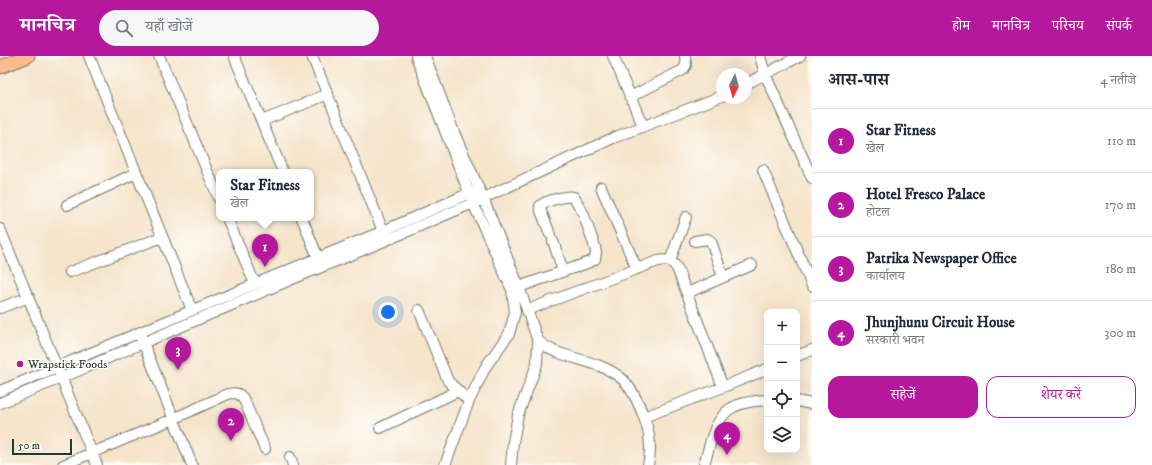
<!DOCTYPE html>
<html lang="hi">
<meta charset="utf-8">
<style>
body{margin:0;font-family:"IM FELL DW Pica","Noto Serif Devanagari",serif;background:#f6f6f7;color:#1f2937}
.controls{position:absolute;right:12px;bottom:12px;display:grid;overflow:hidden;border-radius:8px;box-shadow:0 4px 16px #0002}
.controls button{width:36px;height:36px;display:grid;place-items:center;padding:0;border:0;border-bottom:1px solid #e0e1e3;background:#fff;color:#1f2937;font:20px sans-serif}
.compass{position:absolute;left:716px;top:12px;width:36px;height:36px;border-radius:50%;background:#fff;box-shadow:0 4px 16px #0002;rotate:185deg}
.scale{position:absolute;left:12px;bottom:10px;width:60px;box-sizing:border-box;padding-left:4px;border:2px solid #1f3d34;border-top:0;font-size:11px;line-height:14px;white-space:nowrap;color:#1f3d34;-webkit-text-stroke:3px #fdfcf7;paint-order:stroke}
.you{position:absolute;left:388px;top:256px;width:14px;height:14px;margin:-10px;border:3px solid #fff;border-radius:50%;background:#1a73e8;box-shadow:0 0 0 6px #1a73e833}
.badge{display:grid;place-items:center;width:26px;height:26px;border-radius:50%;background:#b5179e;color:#fff;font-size:13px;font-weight:700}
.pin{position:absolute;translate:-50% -33px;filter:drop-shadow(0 1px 2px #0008)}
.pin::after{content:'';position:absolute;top:21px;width:14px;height:12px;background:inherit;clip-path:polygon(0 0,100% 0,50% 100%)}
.popup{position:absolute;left:216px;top:113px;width:98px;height:52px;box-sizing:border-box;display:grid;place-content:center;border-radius:8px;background:#fff;filter:drop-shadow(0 1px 3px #0005);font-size:13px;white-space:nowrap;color:#747a83}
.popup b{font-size:15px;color:#1f2937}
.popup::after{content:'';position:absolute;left:50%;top:100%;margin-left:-8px;border:8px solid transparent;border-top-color:#fff}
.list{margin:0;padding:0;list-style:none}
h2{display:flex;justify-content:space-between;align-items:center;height:52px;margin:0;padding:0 16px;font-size:17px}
h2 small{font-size:13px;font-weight:400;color:#747a83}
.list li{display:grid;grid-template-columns:26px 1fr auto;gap:12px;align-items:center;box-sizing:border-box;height:64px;padding:0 16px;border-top:1px solid #e0e1e3}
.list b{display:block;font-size:15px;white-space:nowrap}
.list p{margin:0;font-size:13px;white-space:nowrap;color:#747a83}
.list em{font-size:13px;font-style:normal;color:#747a83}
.actions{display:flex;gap:8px;padding:12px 16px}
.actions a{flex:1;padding:9px 0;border:1px solid #b5179e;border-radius:12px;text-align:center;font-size:14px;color:#b5179e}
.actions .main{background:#b5179e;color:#fff}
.icon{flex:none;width:22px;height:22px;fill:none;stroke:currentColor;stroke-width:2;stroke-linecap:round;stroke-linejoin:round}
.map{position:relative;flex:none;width:812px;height:409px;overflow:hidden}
header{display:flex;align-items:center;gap:24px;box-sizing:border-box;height:56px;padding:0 20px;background:#b5179e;color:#fff}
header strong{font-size:19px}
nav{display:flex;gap:22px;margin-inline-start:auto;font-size:14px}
.search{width:280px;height:36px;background:#f6f6f7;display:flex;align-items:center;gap:10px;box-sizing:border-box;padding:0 14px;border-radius:22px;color:#747a83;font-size:15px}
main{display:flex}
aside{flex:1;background:#fff}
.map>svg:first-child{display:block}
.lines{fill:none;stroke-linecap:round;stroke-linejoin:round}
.minor-casing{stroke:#6a7769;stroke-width:12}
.major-casing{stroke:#6a7769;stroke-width:15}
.minor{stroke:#fff;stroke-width:10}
.major{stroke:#fbbb8c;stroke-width:13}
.poi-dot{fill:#b5179e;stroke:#fdfcf7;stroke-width:1.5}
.labels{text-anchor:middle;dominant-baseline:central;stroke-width:3;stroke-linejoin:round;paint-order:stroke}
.poi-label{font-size:12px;fill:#1f3d34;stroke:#fdfcf7;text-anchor:start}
</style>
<header>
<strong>मानचित्र</strong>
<div class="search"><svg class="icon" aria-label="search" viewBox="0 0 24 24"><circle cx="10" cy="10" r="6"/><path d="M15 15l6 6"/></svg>यहाँ खोजें</div>
<nav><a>होम</a><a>मानचित्र</a><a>परिचय</a><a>संपर्क</a></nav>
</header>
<main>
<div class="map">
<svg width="812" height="409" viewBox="0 0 812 409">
<rect width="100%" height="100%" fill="#fdfcf7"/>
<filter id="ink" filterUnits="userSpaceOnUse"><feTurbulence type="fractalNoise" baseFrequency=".025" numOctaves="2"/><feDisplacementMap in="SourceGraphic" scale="8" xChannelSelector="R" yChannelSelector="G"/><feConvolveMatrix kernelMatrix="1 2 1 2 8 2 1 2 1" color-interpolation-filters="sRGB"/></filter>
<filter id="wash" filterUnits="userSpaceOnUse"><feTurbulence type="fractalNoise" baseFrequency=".012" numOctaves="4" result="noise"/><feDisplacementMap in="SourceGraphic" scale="16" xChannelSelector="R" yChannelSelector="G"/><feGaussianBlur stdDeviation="0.9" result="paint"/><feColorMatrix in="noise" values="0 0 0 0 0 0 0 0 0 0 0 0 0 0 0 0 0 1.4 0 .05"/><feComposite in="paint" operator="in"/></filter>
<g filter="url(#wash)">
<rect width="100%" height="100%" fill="#f6e4cb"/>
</g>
<g filter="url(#ink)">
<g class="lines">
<g class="minor-casing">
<path id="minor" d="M 89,0 L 192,254
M 159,0 L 219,143
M 234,0 L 283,116
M 312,0 L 383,175
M 416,0 L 473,147 L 512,234 L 515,256 L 509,278 L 486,310 L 469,345 L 445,409
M 425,0 L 455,79 L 483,142 L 519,231 L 538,285 L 537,308 L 518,359 L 513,386 L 511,409
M 613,0 L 643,70
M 760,0 L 765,18 L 812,122
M 746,28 L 800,0
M 630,41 L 683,14 L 686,9 L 685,0
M 262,65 L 328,38
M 763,114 L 812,230
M 601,131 L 637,213
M 67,149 L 136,117
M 227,162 L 255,228
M 302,162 L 318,202
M 0,173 L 97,409
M 553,185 L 563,215
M 695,185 L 707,183 L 711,185 L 723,221
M 670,205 L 686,161
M 70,216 L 162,181
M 519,231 L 590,206 L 595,203 L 596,197 L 595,191 L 583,157 L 574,141 C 567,139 545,145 540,150 L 541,155 L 550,178
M 687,237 L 752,209
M 0,252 L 29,241
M 419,254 L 448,325 L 469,345
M 527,254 L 658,205 C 667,203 672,204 677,212 L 723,331
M 141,281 L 192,409
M 538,285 C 544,289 550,294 557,296 C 577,304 602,307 620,321 C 631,330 640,350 645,364 C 650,379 652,393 648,409
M 797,300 L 812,294
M 0,335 L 255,228 L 383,175 L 479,133
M 797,345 L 812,348
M 0,347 L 61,322 L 290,224 L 399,179 L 473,147 L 613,82 L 722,40
M 644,361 L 723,331 L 767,313
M 380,372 L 458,335
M 290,401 L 293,409
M 63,409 L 173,363 L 228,338 C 236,336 240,337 244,344 L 265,393
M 704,409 C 706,401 709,392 711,384 C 721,352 734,346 767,344"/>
</g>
<g class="major-casing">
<path id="major" d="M 0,11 L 28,0"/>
</g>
<use href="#minor" class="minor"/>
<use href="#major" class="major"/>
</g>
</g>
<circle class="poi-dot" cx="20" cy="308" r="4"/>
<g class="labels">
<g class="poi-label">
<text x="28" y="308">Wrapstick Foods</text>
</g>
</g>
</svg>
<div class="controls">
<button>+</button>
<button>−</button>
<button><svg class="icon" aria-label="locate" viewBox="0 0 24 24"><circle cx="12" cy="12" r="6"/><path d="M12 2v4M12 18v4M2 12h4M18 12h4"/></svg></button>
<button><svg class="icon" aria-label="layers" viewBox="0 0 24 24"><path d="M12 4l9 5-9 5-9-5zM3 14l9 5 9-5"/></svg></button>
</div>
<svg class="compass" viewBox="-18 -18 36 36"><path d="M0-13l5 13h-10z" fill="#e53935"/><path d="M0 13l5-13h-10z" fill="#747a83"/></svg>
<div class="scale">50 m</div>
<div class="you"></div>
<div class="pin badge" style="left:265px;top:211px">1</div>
<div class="popup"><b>Star Fitness</b>खेल</div>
<div class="pin badge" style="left:231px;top:385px">2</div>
<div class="pin badge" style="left:178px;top:314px">3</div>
<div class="pin badge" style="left:727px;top:399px">4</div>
</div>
<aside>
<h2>आस-पास<small>4 नतीजे</small></h2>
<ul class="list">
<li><span class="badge">1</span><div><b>Star Fitness</b><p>खेल</p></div><em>110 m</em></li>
<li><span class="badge">2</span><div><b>Hotel Fresco Palace</b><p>होटल</p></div><em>170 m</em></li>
<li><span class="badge">3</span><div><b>Patrika Newspaper Office</b><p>कार्यालय</p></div><em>180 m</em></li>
<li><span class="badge">4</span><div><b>Jhunjhunu Circuit House</b><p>सरकारी भवन</p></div><em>300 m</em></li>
</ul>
<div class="actions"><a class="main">सहेजें</a><a>शेयर करें</a></div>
</aside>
</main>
